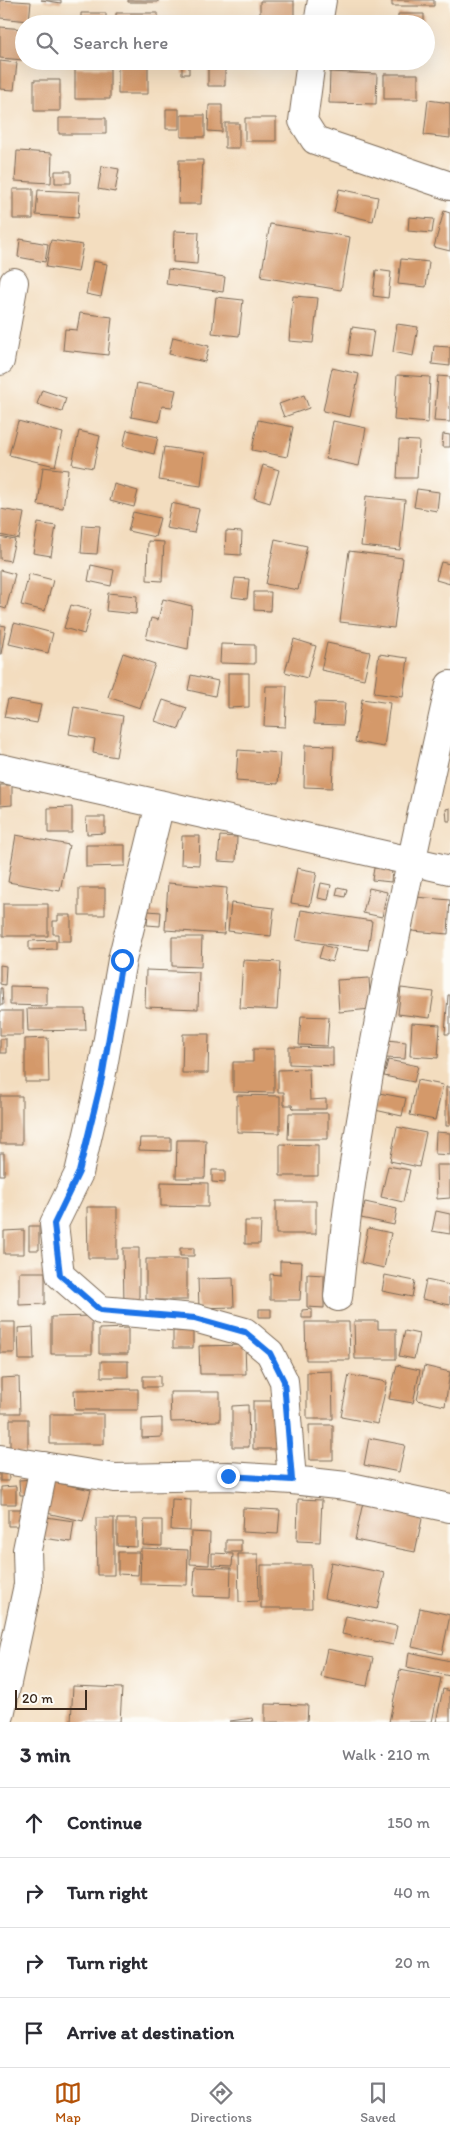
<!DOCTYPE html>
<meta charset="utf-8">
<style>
body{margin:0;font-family:Itim,sans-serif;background:#f7f7f7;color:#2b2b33}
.scale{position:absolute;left:15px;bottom:12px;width:72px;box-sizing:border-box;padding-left:5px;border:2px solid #3b2a1e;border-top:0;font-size:14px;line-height:18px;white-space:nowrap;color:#3b2a1e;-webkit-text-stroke:4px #fdfcf7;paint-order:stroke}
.stop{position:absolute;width:15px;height:15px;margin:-11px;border:4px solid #1a73e8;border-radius:50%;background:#fff}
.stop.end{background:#1a73e8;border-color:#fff;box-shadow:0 1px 5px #0008}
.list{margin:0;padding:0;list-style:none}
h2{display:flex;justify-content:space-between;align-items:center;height:65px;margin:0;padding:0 20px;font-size:21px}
h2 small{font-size:16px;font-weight:400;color:#7c7c81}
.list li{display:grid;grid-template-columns:32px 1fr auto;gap:15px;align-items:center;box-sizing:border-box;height:70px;padding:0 20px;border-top:1px solid #e1e1e2}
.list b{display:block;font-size:19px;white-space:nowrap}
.list em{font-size:16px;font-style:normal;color:#7c7c81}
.icon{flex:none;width:28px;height:28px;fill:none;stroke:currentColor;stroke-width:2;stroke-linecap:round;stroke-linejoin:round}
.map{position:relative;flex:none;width:450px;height:1722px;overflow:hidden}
.search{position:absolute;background:#fff;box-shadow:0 5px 20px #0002;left:15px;right:15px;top:15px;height:55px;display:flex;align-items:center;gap:12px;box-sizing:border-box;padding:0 18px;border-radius:28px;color:#7c7c81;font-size:19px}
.sheet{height:345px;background:#fff}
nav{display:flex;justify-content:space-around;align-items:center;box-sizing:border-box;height:70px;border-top:1px solid #e1e1e2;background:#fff;font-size:14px;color:#7c7c81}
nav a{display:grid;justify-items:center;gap:2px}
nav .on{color:#b45309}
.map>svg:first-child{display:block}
.building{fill:#d4996b}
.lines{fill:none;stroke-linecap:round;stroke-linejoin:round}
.street-casing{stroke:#7b6956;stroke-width:30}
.street{stroke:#fff;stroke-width:28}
.route{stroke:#1a73e8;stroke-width:6}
</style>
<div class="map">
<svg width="450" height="1722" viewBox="0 0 450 1722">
<rect width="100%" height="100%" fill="#fdfcf7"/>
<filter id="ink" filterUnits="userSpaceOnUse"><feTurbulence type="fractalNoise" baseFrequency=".02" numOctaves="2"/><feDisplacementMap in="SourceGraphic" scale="10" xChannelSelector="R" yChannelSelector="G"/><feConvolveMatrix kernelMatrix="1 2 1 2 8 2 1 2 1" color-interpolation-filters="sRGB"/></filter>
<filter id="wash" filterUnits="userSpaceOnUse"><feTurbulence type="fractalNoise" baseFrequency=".0096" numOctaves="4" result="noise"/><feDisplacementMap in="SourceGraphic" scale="20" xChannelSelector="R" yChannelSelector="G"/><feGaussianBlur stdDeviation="1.12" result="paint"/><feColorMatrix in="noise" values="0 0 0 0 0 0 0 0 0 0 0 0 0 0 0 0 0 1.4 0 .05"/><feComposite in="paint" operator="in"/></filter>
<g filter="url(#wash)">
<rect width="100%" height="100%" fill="#f3ddbf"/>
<g id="blocks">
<path class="building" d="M 0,0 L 31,2 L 29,21 L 0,18 Z
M 41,0 L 61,0 L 61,3 Z
M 128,0 L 158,0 L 158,2 L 128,2 Z
M 392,0 L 434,0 L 434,6 L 392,6 Z
M 260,1 L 294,1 L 294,19 L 260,19 Z
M 81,13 L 106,13 L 106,24 L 81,24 Z
M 116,13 L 158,13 L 158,24 L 116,24 Z
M 398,14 L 424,14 L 424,24 L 398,24 Z
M 258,22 L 287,22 L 287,24 L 258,24 Z
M 0,27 L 24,29 L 23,60 L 0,58 Z
M 0,61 L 17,63 L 14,90 L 0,89 Z
M 182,61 L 189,61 L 189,74 L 182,74 Z
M 208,61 L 225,61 L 225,86 L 208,86 Z
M 357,61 L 370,61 L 370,63 L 357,63 Z
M 118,63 L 148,63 L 148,94 L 118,94 Z
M 75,68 L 110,68 L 110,99 L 75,99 Z
M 330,72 L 377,74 L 376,104 L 329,103 Z
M 384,74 L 418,74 L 418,99 L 384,99 Z
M 34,80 L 60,80 L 60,111 L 34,111 Z
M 428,100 L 450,103 L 450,138 L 424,135 Z
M 209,105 L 222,105 L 222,132 L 208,131 Z
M 166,109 L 179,109 L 179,129 L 166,129 Z
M 181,115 L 205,115 L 205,137 L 181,137 Z
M 59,118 L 106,118 L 106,134 L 59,134 Z
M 245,118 L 276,118 L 276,141 L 245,141 Z
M 225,123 L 239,123 L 239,148 L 225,148 Z
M 17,151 L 52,153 L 51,183 L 15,181 Z
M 179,160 L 203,160 L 201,204 L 178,204 Z
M 102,166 L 119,169 L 115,192 L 98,189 Z
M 55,171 L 71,171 L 71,183 L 55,183 Z
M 13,189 L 33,189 L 33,219 L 13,219 Z
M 339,189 L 378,197 L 373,221 L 334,212 Z
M 38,190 L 80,192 L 78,218 L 36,215 Z
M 444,211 L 450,213 L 450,251 L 434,247 Z
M 409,217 L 434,219 L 432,233 L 408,231 Z
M 270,224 L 350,237 L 341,290 L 261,277 Z
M 174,231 L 199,232 L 197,264 L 173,262 Z
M 20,239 L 48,244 L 45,262 L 18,257 Z
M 51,240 L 83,245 L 78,272 L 46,267 Z
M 401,259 L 429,262 L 426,287 L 398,284 Z
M 93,261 L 107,264 L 101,297 L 86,294 Z
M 168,269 L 225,277 L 223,292 L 166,284 Z
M 376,270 L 391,272 L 388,298 L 373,296 Z
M 293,296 L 318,298 L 313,343 L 289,341 Z
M 216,297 L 243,300 L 239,336 L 212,333 Z
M 80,313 L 112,317 L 108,355 L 63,350 L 65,329 L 77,330 Z
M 397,324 L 418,327 L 413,356 L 393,352 Z
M 352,327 L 374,330 L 370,357 L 348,354 Z
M 173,337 L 209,346 L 205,362 L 169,354 Z
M 434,346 L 450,347 L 450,366 L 432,364 Z
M 332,368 L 359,374 L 350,417 L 323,411 Z
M 397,375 L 430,377 L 428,423 L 394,420 Z
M 438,376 L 450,377 L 450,422 L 434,421 Z
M 137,383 L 176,390 L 172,407 L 162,406 L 159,422 L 131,417 Z
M 42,390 L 66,398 L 62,412 L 37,404 Z
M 304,395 L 309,408 L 284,417 L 279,404 Z
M 258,420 L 293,427 L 287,457 L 252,450 Z
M 18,421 L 63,433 L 55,466 L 9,455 Z
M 333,421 L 366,428 L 359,466 L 326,459 Z
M 127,430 L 158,437 L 154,454 L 123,446 Z
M 79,431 L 100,436 L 93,468 L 72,464 Z
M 443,434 L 450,435 L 450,447 L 442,447 Z
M 399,440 L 419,441 L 417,478 L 397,478 Z
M 164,447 L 205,453 L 201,486 L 159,480 Z
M 263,465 L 279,470 L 270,503 L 254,498 Z
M 43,467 L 68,470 L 63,508 L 38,505 Z
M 114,484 L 138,491 L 134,507 L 110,501 Z
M 417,489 L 439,492 L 437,511 L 414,507 Z
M 366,496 L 405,500 L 400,550 L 361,546 Z
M 171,503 L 199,509 L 194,533 L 166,528 Z
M 0,509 L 24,513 L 19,539 L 0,535 Z
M 133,512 L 160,518 L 155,537 L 128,531 Z
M 38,523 L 56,526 L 51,556 L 33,553 Z
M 83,525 L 100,526 L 97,554 L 81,553 Z
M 226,531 L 242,532 L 241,555 L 225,554 Z
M 0,537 L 15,540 L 10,561 L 0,559 Z
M 275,539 L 307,546 L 298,590 L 266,584 Z
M 148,541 L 164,542 L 162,581 L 147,580 Z
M 349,551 L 403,558 L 394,628 L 340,622 Z
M 441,562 L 450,564 L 450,584 L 436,580 Z
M 91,565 L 114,570 L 111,586 L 88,581 Z
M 0,570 L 15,574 L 6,609 L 0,607 Z
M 29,574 L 53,580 L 45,611 L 21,605 Z
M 235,578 L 249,579 L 247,599 L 232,597 Z
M 254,592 L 271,592 L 270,611 L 254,610 Z
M 108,593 L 137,596 L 136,614 L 106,611 Z
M 163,599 L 192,606 L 188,649 L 146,639 L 151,618 L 158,620 Z
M 71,605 L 91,610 L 84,634 L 64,628 Z
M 14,623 L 53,633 L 48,653 L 9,644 Z
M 0,625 L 6,626 L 1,654 L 0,654 Z
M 294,639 L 316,646 L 307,678 L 285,672 Z
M 327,643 L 370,652 L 364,679 L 321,670 Z
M 221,644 L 255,645 L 255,664 L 220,663 Z
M 123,653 L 155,664 L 140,708 L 108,697 Z
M 379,654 L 408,658 L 403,697 L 374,693 Z
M 228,673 L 249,673 L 249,707 L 228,708 Z
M 191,675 L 218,681 L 215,696 L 188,690 Z
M 266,686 L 287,686 L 285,727 L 264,726 Z
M 8,699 L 41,705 L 37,723 L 4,717 Z
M 362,699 L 390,703 L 384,747 L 355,742 Z
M 163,700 L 187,708 L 179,729 L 155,721 Z
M 315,702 L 345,703 L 343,725 L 314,724 Z
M 74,707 L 123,716 L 116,757 L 93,753 L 95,739 L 69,734 Z
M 305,745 L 334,746 L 332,788 L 304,787 Z
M 238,750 L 280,753 L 278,784 L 236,781 Z
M 0,785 L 12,785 L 12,805 L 0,806 Z
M 72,807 L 72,833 L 48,833 L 48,808 Z
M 450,808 L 450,821 L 447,821 L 446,809 Z
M 86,817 L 105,817 L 105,833 L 87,834 Z
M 16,835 L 69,845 L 60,891 L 8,882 Z
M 182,836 L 200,836 L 199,865 L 181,864 Z
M 220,836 L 237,837 L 236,862 L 218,861 Z
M 86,845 L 125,845 L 125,866 L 86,867 Z
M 297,868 L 317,872 L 310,906 L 291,903 Z
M 374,868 L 392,870 L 391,882 L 372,880 Z
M 168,883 L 227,888 L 224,934 L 165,930 Z
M 321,883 L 331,885 L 328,900 L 318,898 Z
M 338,887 L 347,889 L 345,897 L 336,895 Z
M 79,888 L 105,888 L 105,915 L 79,915 Z
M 369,888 L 387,892 L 382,917 L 363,913 Z
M 416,897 L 450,900 L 448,934 L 412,931 Z
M 231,903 L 274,908 L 271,936 L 228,931 Z
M 3,904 L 48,904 L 48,936 L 3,936 Z
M 301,910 L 372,921 L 368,950 L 296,940 Z
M 148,911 L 161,912 L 160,926 L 147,925 Z
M 58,915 L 71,915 L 71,941 L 58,941 L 58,934 L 53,934 L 53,921 L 58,921 Z
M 172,937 L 202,937 L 201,967 L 172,966 Z
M 56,940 L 56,949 L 29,950 L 29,941 Z
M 323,945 L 336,949 L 332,962 L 319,958 Z
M 243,960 L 280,962 L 277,1010 L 240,1008 Z
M 0,965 L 6,966 L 5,985 L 0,984 Z
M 146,970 L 199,972 L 198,1009 L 145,1007 Z
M 369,978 L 371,1009 L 339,1012 L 337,980 Z
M 10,986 L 47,987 L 47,1006 L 10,1005 Z
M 0,988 L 2,988 L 3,1005 L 0,1005 Z
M 401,988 L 434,992 L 430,1018 L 398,1014 Z
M 448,995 L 450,995 L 450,1034 L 445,1034 Z
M 27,1009 L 85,1009 L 86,1030 L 28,1031 Z
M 0,1011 L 23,1011 L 23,1035 L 0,1035 Z
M 301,1016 L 329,1017 L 327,1046 L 299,1045 Z
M 412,1023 L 440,1025 L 438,1058 L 410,1056 Z
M 183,1034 L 209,1034 L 208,1073 L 182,1073 Z
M 48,1038 L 49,1082 L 25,1082 L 25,1039 Z
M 0,1039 L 6,1039 L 6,1053 L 0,1053 Z
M 387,1040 L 406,1042 L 405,1059 L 385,1058 Z
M 289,1047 L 333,1048 L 333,1066 L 289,1064 Z
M 253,1049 L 274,1049 L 274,1093 L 233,1092 L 233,1062 L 253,1062 Z
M 388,1060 L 418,1066 L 414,1082 L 384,1076 Z
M 309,1069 L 310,1100 L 326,1099 L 326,1109 L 293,1109 L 292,1105 L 284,1105 L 284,1092 L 278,1092 L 278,1070 Z
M 417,1080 L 443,1085 L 435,1120 L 410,1115 Z
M 446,1087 L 450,1087 L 450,1126 L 446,1126 Z
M 379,1093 L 406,1098 L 402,1116 L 375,1110 Z
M 237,1095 L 280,1096 L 280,1133 L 237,1132 Z
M 0,1096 L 22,1096 L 22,1144 L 0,1144 Z
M 289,1113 L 328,1113 L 328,1139 L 288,1139 Z
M 397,1127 L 426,1133 L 419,1167 L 390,1161 Z
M 436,1132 L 450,1133 L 450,1155 L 435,1154 Z
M 140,1138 L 171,1138 L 171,1151 L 139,1150 Z
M 177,1140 L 206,1140 L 205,1178 L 176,1178 Z
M 280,1144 L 318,1145 L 318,1176 L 280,1176 Z
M 0,1153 L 4,1153 L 4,1175 L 0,1175 Z
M 436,1165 L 450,1165 L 450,1198 L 437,1199 Z
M 388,1166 L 410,1170 L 403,1202 L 381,1197 Z
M 212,1170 L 225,1170 L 225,1183 L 212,1182 Z
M 161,1182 L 208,1183 L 208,1207 L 161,1206 Z
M 276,1201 L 316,1201 L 316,1234 L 276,1234 Z
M 365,1202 L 397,1209 L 394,1225 L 361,1218 Z
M 87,1207 L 117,1207 L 117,1258 L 88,1258 Z
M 436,1211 L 450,1214 L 450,1234 L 432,1231 Z
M 245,1221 L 261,1221 L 260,1244 L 245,1244 Z
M 29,1226 L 39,1226 L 39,1250 L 29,1250 Z
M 368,1228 L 391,1233 L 384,1268 L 361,1263 Z
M 24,1230 L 24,1254 L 4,1254 L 4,1231 Z
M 123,1248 L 139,1248 L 139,1305 L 124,1305 Z
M 180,1248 L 194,1248 L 194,1256 L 180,1256 Z
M 146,1259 L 187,1259 L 187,1300 L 146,1300 Z
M 280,1261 L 302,1262 L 300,1300 L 270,1300 L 270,1274 L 280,1275 Z
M 19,1272 L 45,1272 L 45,1304 L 19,1305 Z
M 307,1274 L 324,1275 L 324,1308 L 307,1307 Z
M 385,1275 L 415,1281 L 412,1297 L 382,1291 Z
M 233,1278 L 234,1307 L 199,1308 L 198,1279 Z
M 426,1280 L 450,1285 L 450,1305 L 422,1299 Z
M 259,1309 L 271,1309 L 271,1317 L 259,1317 Z
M 312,1309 L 312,1318 L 302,1318 L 302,1310 Z
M 92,1316 L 92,1354 L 51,1354 L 51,1317 Z
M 354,1321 L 378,1321 L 378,1329 L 396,1329 L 396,1359 L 355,1359 Z
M 0,1322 L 15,1322 L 15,1353 L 0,1353 Z
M 305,1322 L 349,1322 L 350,1360 L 306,1360 Z
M 33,1327 L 34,1360 L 19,1360 L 18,1328 Z
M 128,1328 L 128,1354 L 99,1354 L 99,1329 Z
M 173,1331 L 193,1331 L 193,1348 L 173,1348 Z
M 405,1331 L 419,1334 L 414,1359 L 399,1356 Z
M 245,1345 L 246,1374 L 200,1374 L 199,1346 Z
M 101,1361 L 128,1361 L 128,1377 L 101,1377 Z
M 397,1365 L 420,1370 L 413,1403 L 389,1399 Z
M 424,1366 L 450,1372 L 445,1406 L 417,1400 Z
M 332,1371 L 333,1419 L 307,1419 L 307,1372 Z
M 349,1375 L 387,1382 L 378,1424 L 341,1417 Z
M 143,1376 L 160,1376 L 160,1387 L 143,1387 Z
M 19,1377 L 20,1413 L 1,1413 L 1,1378 Z
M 138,1389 L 138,1410 L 75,1410 L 74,1390 Z
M 170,1392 L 220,1392 L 220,1421 L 171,1422 Z
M 253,1401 L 278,1401 L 279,1449 L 253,1449 Z
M 248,1405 L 249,1447 L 232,1447 L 232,1406 Z
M 50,1414 L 104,1414 L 104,1444 L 50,1444 Z
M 162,1418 L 162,1437 L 142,1438 L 142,1419 Z
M 10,1419 L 28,1419 L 28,1453 L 10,1453 Z
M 309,1425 L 333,1425 L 333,1460 L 310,1460 Z
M 369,1438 L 405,1445 L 399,1472 L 364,1465 Z
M 8,1462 L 9,1481 L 0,1481 L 0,1463 Z
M 33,1479 L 33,1495 L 20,1495 L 19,1480 Z
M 49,1481 L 91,1490 L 83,1521 L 42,1512 Z
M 16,1486 L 16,1504 L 1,1504 L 1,1487 Z
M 172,1499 L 191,1500 L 190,1531 L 171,1530 Z
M 298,1499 L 322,1500 L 320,1542 L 297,1541 Z
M 363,1502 L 423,1514 L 415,1552 L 355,1540 Z
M 243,1508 L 280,1510 L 278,1534 L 242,1532 Z
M 8,1509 L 25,1509 L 25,1526 L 8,1526 Z
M 39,1516 L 74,1521 L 71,1542 L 35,1537 Z
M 96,1518 L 114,1518 L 114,1575 L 97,1575 Z
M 117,1519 L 137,1519 L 137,1547 L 117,1546 Z
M 144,1520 L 162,1520 L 162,1546 L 143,1545 Z
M 191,1532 L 210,1533 L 209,1565 L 190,1564 Z
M 226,1540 L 241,1540 L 241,1552 L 226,1552 Z
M 141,1548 L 188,1550 L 187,1585 L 140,1584 Z
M 118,1552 L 139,1552 L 138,1575 L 118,1574 Z
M 212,1553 L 233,1554 L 232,1566 L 212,1565 Z
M 238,1554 L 258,1554 L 259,1601 L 239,1602 Z
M 331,1562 L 385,1573 L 377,1609 L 324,1598 Z
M 261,1565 L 311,1565 L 312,1608 L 261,1608 Z
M 195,1567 L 231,1568 L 230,1597 L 193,1596 Z
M 420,1608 L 450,1615 L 442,1654 L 412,1647 Z
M 346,1616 L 397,1626 L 393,1645 L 342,1634 Z
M 327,1649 L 373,1658 L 367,1686 L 321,1677 Z
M 409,1652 L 450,1661 L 450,1676 L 407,1667 Z
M 400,1670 L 441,1678 L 432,1722 L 389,1722 Z
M 73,1686 L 122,1688 L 120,1722 L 71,1722 Z
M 443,1689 L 450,1691 L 450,1722 L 436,1722 Z
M 265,1704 L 308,1705 L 307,1722 L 265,1722 Z
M 252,1718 L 253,1722 L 230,1722 L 230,1721 Z"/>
</g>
</g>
<g filter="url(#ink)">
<use href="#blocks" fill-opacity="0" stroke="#7b6956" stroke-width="1"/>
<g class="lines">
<g class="street-casing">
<path id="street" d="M 318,24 L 322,0
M 311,61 L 303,121 L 315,140 L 450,186
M 0,361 L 14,282
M 0,768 L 450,870
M 160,804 L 122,960 L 101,1078 L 79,1173 L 54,1224 L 60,1275 L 100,1310 L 195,1318 L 245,1332 L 270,1353 L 284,1381 L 292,1480
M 338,1297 C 342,1257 346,1217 352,1177 C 377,1012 414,848 450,685
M 0,1459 L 115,1478 L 228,1476 L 292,1480 L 346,1486 L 450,1508
M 0,1715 L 28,1585 L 27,1550 L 44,1466"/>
</g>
<use href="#street" class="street"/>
</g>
</g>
<g class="lines" filter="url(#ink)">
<path class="route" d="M 122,960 L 102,1078 L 79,1172 L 54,1224 L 60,1275 L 100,1310 L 195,1318 L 245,1332 L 270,1353 L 284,1381 L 292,1480 L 228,1476"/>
</g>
</svg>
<div class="scale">20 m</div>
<div class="stop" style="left:122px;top:960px"></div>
<div class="stop end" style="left:228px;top:1476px"></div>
<div class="search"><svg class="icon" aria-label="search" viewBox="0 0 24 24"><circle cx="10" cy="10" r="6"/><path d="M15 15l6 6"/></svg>Search here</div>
</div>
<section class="sheet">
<h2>3 min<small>Walk · 210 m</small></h2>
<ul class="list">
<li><svg class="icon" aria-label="ahead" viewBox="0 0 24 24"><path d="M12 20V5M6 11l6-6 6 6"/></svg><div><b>Continue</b></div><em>150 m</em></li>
<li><svg class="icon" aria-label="right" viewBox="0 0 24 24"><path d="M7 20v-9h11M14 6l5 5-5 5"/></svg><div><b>Turn right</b></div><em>40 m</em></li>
<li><svg class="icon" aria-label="right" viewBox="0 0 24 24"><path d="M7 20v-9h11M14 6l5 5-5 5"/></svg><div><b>Turn right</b></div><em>20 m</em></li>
<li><svg class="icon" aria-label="arrive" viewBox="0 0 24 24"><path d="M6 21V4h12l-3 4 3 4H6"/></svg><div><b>Arrive at destination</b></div></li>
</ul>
</section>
<nav>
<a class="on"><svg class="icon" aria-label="map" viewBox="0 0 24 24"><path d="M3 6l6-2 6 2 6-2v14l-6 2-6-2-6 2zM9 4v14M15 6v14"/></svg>Map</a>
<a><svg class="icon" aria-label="directions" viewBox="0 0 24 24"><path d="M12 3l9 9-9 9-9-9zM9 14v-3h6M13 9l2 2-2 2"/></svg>Directions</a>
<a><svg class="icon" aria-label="saved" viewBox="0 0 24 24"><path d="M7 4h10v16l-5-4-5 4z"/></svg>Saved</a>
</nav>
